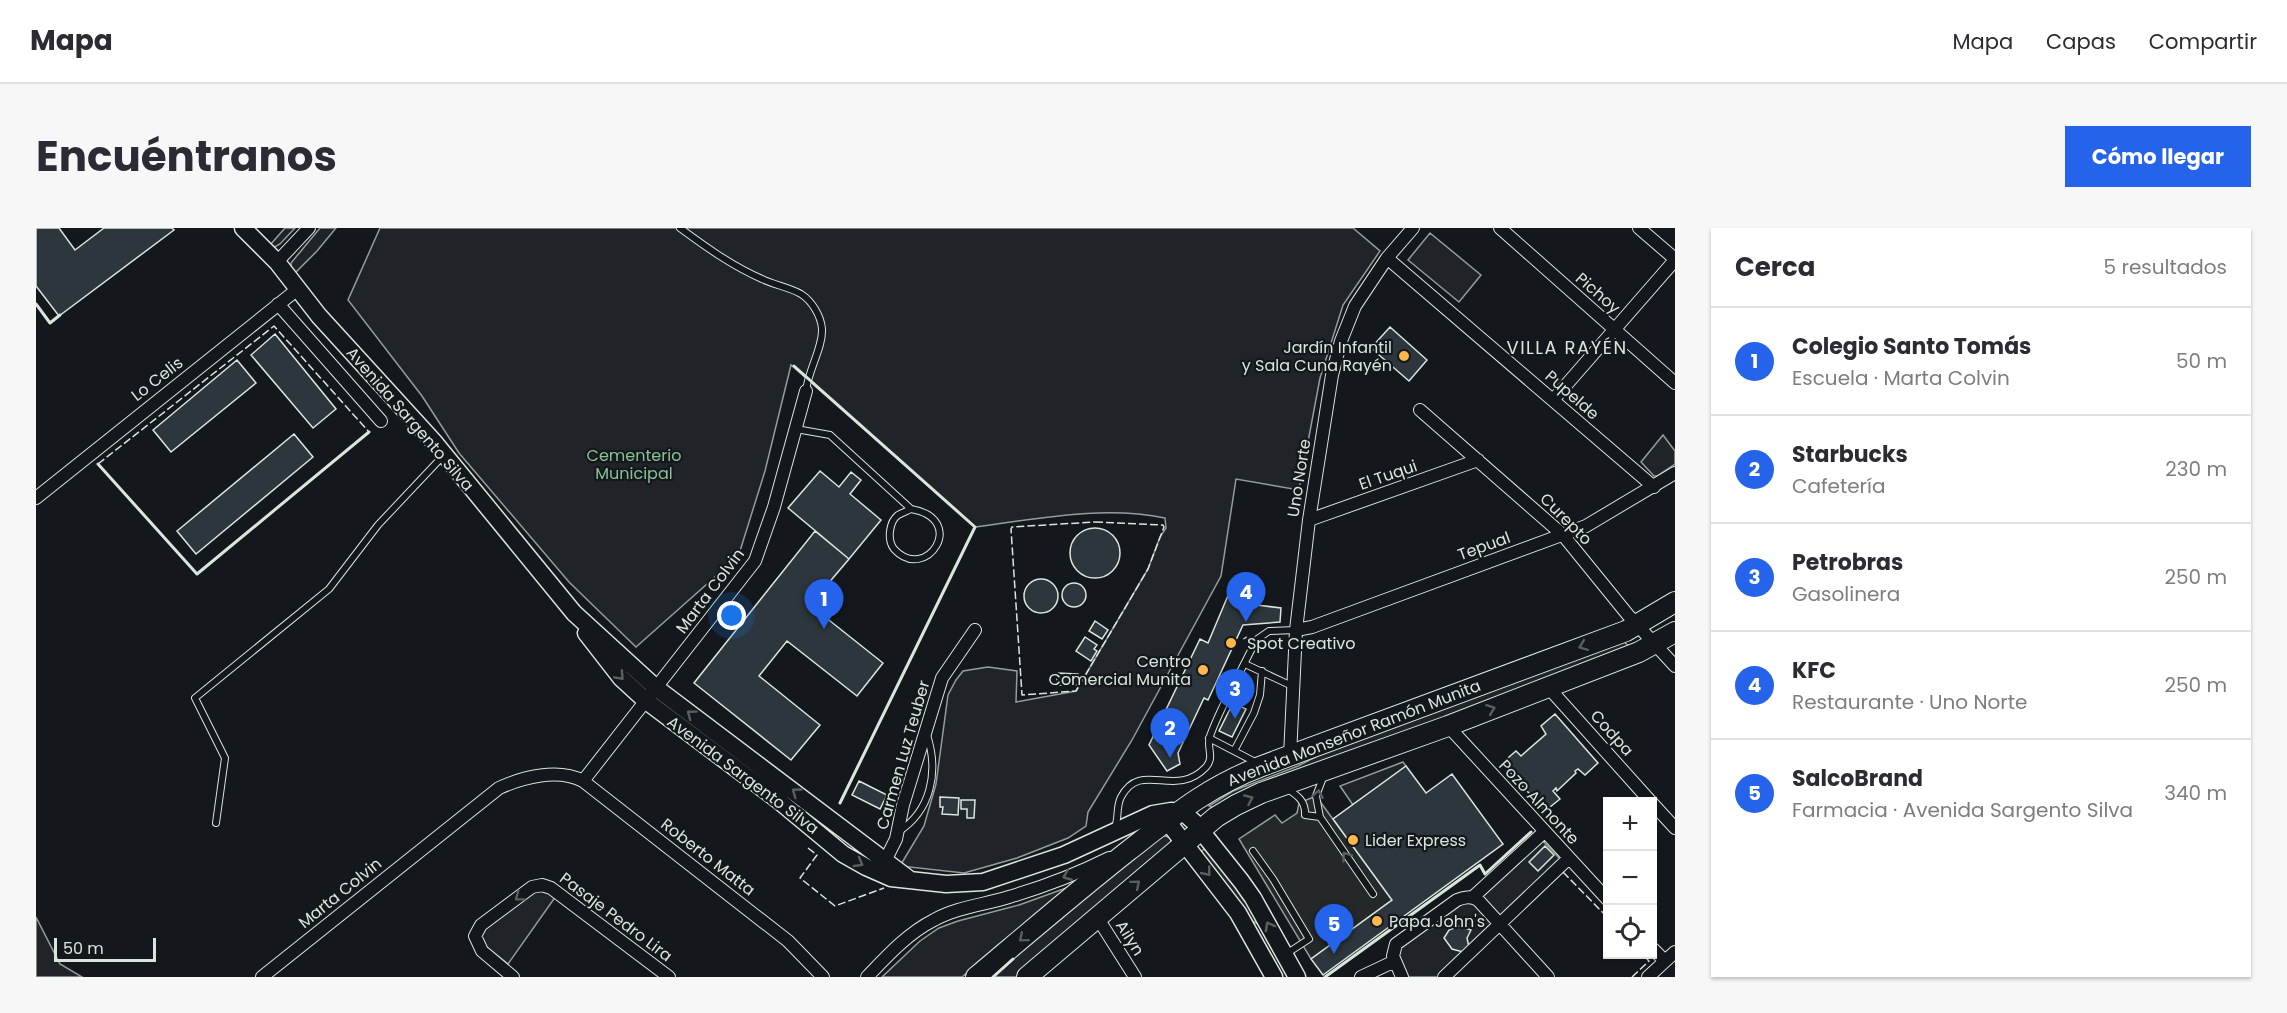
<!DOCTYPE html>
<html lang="es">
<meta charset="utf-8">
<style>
body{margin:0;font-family:Poppins,sans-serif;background:#f7f7f7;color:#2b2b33}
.controls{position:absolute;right:18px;bottom:18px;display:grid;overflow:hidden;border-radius:0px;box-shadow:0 2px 4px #0004}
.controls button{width:54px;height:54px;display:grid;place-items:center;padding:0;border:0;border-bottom:2px solid #e1e1e2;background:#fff;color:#2b2b33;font:30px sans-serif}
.scale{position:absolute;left:18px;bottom:15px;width:102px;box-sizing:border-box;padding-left:6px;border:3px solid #d8e6dc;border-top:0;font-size:16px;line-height:21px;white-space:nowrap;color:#d8e6dc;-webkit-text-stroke:4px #14181c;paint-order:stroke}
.you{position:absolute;left:696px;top:388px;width:21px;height:21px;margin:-15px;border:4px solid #fff;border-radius:50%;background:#1a73e8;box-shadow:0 0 0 9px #1a73e833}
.badge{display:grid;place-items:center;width:39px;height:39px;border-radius:50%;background:#2563eb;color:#fff;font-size:20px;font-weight:700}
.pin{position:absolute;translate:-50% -50px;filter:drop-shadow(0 2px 3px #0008)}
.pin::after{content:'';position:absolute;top:32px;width:21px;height:18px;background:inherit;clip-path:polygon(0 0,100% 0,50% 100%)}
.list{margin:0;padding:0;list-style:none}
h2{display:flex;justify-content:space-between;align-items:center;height:78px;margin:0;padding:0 24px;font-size:26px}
h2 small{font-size:20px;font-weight:400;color:#7c7c81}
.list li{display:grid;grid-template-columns:39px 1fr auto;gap:18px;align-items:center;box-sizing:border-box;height:108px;padding:0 24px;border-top:2px solid #e1e1e2}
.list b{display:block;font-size:22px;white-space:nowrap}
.list p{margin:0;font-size:20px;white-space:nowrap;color:#7c7c81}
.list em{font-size:20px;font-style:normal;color:#7c7c81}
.icon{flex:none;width:33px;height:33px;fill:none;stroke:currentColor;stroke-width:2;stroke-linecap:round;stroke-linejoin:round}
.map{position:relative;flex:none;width:1639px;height:749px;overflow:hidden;border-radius:0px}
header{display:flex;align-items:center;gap:36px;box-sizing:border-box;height:84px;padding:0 30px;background:#fff;border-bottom:2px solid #e1e1e2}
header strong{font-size:28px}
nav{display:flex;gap:33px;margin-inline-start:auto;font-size:21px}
.intro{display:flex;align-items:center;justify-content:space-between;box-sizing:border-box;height:144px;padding:0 36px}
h1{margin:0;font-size:42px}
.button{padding:15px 27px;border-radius:0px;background:#2563eb;color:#fff;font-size:21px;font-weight:700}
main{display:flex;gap:36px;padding:0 36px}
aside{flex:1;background:#fff;border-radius:0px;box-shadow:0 2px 4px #0004}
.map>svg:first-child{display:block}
.green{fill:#202428;stroke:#939e99;stroke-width:1.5}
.parking{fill:#24282b;stroke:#939e99;stroke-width:1.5}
.building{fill:#2c363c;stroke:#d8e6dc;stroke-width:1.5}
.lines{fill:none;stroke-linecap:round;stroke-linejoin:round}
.lane-casing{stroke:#d8e6dc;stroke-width:8}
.street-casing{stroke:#d8e6dc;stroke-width:14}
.secondary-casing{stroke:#d8e6dc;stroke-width:19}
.primary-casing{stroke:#d8e6dc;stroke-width:22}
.lane{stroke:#14181c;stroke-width:6}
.street{stroke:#14181c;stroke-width:12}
.secondary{stroke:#14181c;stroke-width:16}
.primary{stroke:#14181c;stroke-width:20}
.fence{stroke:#d8e6dc;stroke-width:1.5;stroke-dasharray:8 3;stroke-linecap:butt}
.wall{stroke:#d8e6dc;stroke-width:3}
.oneway{stroke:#59605f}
.poi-dot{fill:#ffb74d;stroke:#14181c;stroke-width:2}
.labels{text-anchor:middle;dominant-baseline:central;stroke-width:4.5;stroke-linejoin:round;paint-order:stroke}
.street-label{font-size:16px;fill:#d8e6dc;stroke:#14181c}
.poi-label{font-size:16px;fill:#d8e6dc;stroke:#14181c;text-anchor:start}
.park-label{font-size:16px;fill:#8ac095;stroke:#14181c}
.neighbourhood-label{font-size:18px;letter-spacing:1.5px;fill:#d8e6dc;stroke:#14181c}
</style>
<header>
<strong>Mapa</strong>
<nav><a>Mapa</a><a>Capas</a><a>Compartir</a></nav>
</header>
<div class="intro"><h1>Encuéntranos</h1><a class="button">Cómo llegar</a></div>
<main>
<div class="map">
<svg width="1639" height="749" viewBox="0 0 1639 749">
<rect width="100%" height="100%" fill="#14181c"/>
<path class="green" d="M 249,0 L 259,0 L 244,16 L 239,19 L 234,17 Z
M 284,0 L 300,0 L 281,23 L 259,45 L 255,39 L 255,35 Z
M 344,0 L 1317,0 L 1344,23 L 1307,77 L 1284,150 L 1263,262 L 1200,251 L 1185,348 L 1096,512 L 1052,584 L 1050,598 L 1032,610 L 981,630 L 928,645 L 864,638 L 888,598 L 900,556 L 912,467 L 920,452 L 927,443 L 952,439 L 981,443 L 980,474 L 1040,463 L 1112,341 L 1124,309 L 1130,300 L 1129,290 C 1067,277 1001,291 939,299 L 755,137 L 729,243 L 704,323 L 698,332 L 600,419 L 533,354 L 423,225 L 386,168 L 312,72 Z
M 1394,5 L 1445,47 L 1423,74 L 1372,32 Z
M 1627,207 L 1639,223 L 1639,236 L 1621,248 L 1618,248 L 1605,234 Z
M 1588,414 L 1593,418 L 1177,580 L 1173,578 L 1197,563 L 1262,538 L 1297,520 Z
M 1367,534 L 1370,538 L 1317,577 L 1304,558 Z
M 1126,607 L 1135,610 L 1134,618 L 980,749 L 957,749 L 982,725 Z
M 1504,610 L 1524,631 L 1404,749 L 1370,749 L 1361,721 Z
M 1169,620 L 1201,659 L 1226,698 L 1214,692 L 1164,625 Z
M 1033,659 L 926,749 L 846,749 L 884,713 L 903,700 L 922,693 L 983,677 Z
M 503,660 L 520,668 L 472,736 L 448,717 L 444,705 Z
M 0,689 L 24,736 L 46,749 L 0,749 Z"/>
<path class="parking" d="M 1280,568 L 1356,672 L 1275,731 L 1203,611 L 1239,587 L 1246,595 L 1261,585 L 1263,575 Z"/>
<path class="building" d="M 0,0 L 23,0 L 39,22 L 68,0 L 136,0 L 138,2 L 23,88 L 0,58 Z
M 1354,99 L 1391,132 L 1373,153 L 1335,120 Z
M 239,106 L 300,181 L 277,200 L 215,127 Z
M 201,132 L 220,155 L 135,224 L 117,202 Z
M 258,206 L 277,229 L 160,326 L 141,303 Z
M 784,243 L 803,259 L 815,244 L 825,252 L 814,266 L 845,292 L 813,331 L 752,280 Z
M1034 325a25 25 0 1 1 50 0a25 25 0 1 1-50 0Z
M 779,303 L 813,331 L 774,377 L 847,435 L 821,468 L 751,413 L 723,448 L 784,497 L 755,532 L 658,455 Z
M988 368a17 17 0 1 1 34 0a17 17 0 1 1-34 0Z
M1026 367a12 12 0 1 1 24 0a12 12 0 1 1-24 0Z
M 1196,358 L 1215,360 L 1213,376 L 1245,380 L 1244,394 L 1207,397 L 1172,472 L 1168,470 L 1142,525 L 1144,536 L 1131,543 L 1113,517 L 1164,411 L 1172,415 Z
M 1059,393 L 1072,402 L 1066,411 L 1053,403 Z
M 1049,409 L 1061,417 L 1058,421 L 1061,423 L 1055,433 L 1040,423 Z
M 1021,445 L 1042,446 L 1042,457 L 1021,457 Z
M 1197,475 L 1210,481 L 1196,509 L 1183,503 Z
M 1519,486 L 1562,535 L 1549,547 L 1542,541 L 1539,543 L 1540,545 L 1521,563 L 1520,560 L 1517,563 L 1524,571 L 1509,583 L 1466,535 L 1480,523 L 1485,528 L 1510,506 L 1505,498 Z
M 1370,538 L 1390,565 L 1416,546 L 1467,616 L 1287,747 L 1275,731 L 1356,672 L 1297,591 Z
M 823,553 L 851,567 L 844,581 L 816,567 Z
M 904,569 L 923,570 L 922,587 L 906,586 L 907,579 L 904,579 Z
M 925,572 L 939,572 L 938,590 L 931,590 L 931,581 L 925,581 Z
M 1509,618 L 1518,627 L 1502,643 L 1493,634 Z
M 1423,698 L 1435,702 L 1431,710 L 1433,719 L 1427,724 L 1416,721 L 1408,710 L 1413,702 Z"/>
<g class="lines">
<g class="lane-casing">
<path id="lane" d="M 644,0 C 670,19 696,38 726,51 C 738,57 753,59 765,66 C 776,73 785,88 786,101 C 787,120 772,142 770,163
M 760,201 L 794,207 L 875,281 C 933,291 890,356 858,321 C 851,312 853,294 862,287 C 866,285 871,283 875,281
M 1209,436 L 1256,458
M 1173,510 L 1221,535
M 1198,523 L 1218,485 L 1224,467 L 1226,443
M 1288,547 L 1280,568 L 1284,589 L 1337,666
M 1250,560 C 1261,567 1270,573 1269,587 L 1284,589
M 180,595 L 189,530 L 159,470 L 293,361 L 342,297 L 407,228
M 1079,600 C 1083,589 1080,579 1085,569 C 1105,531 1139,572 1170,539 C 1179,529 1170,519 1174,508 C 1186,475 1205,444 1220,412 L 1233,403 L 1260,402
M 862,604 C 895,583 903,544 891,507
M 1217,623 L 1237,651 L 1273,711 L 1250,726"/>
</g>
<g class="street-casing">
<path id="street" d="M 1464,0 L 1639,155
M 1603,0 L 1639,31
M 1351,30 L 1618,259
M 241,34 L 273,0
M 242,76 L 345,193
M 1517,172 L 1639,32
M 1384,182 L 1527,307 L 1592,387 L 1639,438
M 0,270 L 263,60
M 1273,292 L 1442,232
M 1260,402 L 1276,399 L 1550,298 L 1639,245
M 1512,459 L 1615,574
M 1412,498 L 1572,672
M 1254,528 L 1260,402 L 1273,292 L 1296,147 L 1305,113 L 1319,78 L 1351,30 L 1377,0
M 547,553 L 719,333 L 738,279 L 770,163
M 1616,575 L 1639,600
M 849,633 L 860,611 L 867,577 L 906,450 L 939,402
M 1437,669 L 1508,604
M 1061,689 L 1099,749
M 1616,720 L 1629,733
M 226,749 L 463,560 C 487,549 522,540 547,553 L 752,713 L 787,749
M 477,749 L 446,723 L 439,708 L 445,697 L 496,659 L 506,657 L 515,660 L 633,749
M 831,749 C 851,728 872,705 898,692 C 921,679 948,677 973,669 C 1007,659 1041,646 1073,630
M 1325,749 L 1359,733
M 1366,749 L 1357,728 L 1360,716 L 1421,672 C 1429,669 1435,668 1442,672 L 1512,749
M 1408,749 L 1533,630
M 1612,749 L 1639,724"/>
</g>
<g class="secondary-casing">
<path id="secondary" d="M 207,0 L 241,34 L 283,88 L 399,215 L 538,385 L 619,459 L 873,651
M 550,405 L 585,450 L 609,472 L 742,572 L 807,626 L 830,639 L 855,650 L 910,656 L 947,654 L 1028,627 L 1117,586 L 1135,583 L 1148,585 L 1158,594 L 1205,653 L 1217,670 L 1261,749
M 1118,590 L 1130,593 L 1135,598 L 1202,685 L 1238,749"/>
</g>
<g class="primary-casing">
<path id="primary" d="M 940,749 C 990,707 1040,664 1092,623 C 1137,588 1171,559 1226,538 L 1590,403 L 1639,374
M 991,749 L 1180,589 L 1200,577 L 1225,565 L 1412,498 L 1603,424 L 1639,404"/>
</g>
<use href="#lane" class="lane"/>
<use href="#street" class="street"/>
<use href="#secondary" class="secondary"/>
<use href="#primary" class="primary"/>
<path class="fence" d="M 62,236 L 238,98 L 333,204
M 1059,294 L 1127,297 L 1128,299 L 1112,341 L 1040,463 L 986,467 L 975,301 L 976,299 Z
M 772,620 L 781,627 L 764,650 L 799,678 L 848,660
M 1527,644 L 1572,690
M 1596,749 L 1613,733 L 1606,726"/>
<path class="wall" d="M 0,76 L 14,95 L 24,87
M 758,138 L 939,299 L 804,575
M 62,236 L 161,346 L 333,204
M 957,749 L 977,731
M 1289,749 L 1444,637 L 1449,646 L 1495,604"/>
</g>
<defs><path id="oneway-chevron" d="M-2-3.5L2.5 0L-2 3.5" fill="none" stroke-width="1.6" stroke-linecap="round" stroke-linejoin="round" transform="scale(1.5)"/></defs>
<g class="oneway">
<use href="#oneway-chevron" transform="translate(1547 418) rotate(159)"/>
<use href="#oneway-chevron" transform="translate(584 448) rotate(47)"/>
<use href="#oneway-chevron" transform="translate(1455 481) rotate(-21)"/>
<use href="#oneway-chevron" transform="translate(655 486) rotate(-143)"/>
<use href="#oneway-chevron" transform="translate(760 564) rotate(-144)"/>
<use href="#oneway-chevron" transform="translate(1282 566) rotate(-80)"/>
<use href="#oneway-chevron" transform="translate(1213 571) rotate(-24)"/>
<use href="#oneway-chevron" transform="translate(1310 628) rotate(-126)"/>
<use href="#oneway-chevron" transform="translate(823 635) rotate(30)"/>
<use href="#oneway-chevron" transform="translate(1171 644) rotate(51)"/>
<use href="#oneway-chevron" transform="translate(1031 648) rotate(158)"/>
<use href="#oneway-chevron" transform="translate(1100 656) rotate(-40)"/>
<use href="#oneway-chevron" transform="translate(483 669) rotate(143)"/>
<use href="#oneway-chevron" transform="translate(1233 698) rotate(-119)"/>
<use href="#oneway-chevron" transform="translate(987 710) rotate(140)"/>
</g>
<g class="poi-dot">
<circle cx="1368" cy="128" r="6"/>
<circle cx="1195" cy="415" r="6"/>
<circle cx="1167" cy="442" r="6"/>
<circle cx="1317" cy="612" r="6"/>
<circle cx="1341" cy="693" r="6"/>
</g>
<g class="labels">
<g class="street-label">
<text transform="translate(1562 65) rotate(41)">Pichoy</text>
<text transform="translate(121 151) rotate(-38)">Lo Celis</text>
<text transform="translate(1536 167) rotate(41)">Pupelde</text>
<text transform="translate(374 191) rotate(49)">Avenida Sargento Silva</text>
<text transform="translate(1352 247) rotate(-19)">El Tuqui</text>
<text transform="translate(1263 250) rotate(-81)">Uno Norte</text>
<text transform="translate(1530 291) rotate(45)">Curepto</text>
<text transform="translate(1448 318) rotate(-20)">Tepual</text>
<text transform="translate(674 363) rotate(-53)">Marta Colvin</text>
<text transform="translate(1318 505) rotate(-21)">Avenida Monseñor Ramón Munita</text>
<text transform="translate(1576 505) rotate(48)">Codpa</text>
<text transform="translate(867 527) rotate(-74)">Carmen Luz Teuber</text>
<text transform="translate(707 547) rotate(37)">Avenida Sargento Silva</text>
<text transform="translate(1503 574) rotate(47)">Pozo Almonte</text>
<text transform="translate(672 629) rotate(38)">Roberto Matta</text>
<text transform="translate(304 665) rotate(-39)">Marta Colvin</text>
<text transform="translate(580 689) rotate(37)">Pasaje Pedro Lira</text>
<text transform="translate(1094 710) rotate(58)">Ailyn</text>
</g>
<g class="poi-label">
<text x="1356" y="119" text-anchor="end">Jardín Infantil<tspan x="1356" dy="18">y Sala Cuna Rayén</tspan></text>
<text x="1207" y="415">´Spot Creativo</text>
<text x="1155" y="433" text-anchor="end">Centro<tspan x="1155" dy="18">Comercial Munita</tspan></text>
<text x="1329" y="612">Lider Express</text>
<text x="1353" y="693">Papa John's</text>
</g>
<g class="park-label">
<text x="598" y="227">Cementerio<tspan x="598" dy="18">Municipal</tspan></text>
</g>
<g class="neighbourhood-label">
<text x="1531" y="119">VILLA RAYÉN</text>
</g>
</g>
</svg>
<div class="controls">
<button>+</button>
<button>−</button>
<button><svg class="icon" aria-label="locate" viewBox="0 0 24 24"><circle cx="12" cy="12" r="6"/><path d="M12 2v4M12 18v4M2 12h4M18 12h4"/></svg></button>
</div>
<div class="scale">50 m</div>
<div class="you"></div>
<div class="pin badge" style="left:788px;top:401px">1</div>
<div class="pin badge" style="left:1134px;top:530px">2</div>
<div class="pin badge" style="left:1199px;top:491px">3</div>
<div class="pin badge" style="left:1210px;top:394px">4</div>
<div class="pin badge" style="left:1298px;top:726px">5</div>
</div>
<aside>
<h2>Cerca<small>5 resultados</small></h2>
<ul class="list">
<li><span class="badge">1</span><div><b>Colegio Santo Tomás</b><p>Escuela · Marta Colvin</p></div><em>50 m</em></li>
<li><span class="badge">2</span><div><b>Starbucks</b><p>Cafetería</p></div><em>230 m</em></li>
<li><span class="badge">3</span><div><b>Petrobras</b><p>Gasolinera</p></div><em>250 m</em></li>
<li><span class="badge">4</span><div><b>KFC</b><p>Restaurante · Uno Norte</p></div><em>250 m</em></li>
<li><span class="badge">5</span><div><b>SalcoBrand</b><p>Farmacia · Avenida Sargento Silva</p></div><em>340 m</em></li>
</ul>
</aside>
</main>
